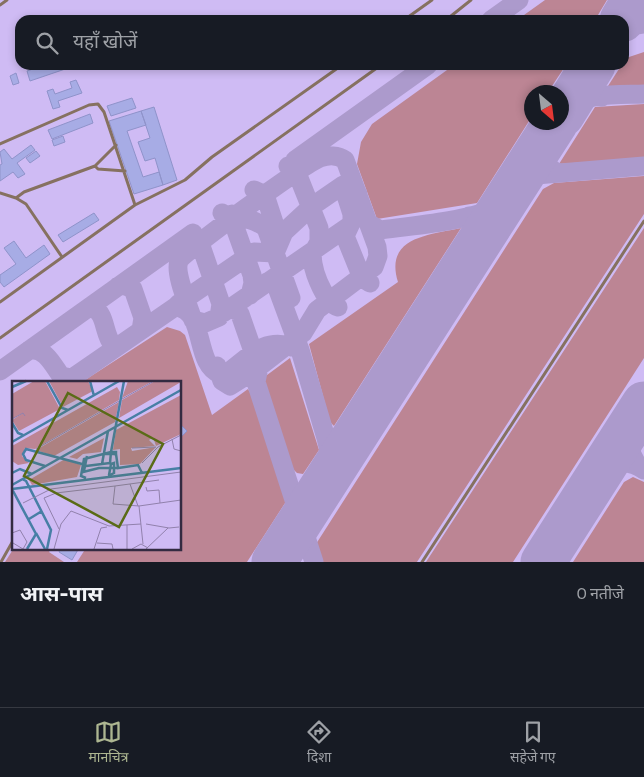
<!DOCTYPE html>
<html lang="hi">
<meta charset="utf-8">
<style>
body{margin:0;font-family:Commissioner,"Noto Sans Devanagari",sans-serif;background:#20242c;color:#f1f3f6}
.compass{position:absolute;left:524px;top:85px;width:45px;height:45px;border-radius:50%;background:#171b24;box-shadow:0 2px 8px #0003;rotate:152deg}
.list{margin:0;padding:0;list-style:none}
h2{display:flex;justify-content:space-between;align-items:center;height:65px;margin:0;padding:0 20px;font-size:21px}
h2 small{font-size:16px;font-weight:400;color:#9ea1a6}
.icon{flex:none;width:28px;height:28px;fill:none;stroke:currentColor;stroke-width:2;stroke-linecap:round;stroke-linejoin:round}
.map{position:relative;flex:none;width:644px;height:562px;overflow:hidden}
.search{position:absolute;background:#171b24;box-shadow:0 2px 8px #0003;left:15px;right:15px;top:15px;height:55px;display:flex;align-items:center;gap:12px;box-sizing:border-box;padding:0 18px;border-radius:15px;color:#9ea1a6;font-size:19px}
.sheet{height:145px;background:#171b24}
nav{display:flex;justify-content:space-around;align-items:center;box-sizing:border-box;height:70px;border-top:1px solid #363941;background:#171b24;font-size:14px;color:#9ea1a6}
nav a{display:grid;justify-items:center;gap:2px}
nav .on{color:#adb691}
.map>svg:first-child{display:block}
.green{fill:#bc8594}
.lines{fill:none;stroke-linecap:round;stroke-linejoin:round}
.taxiway{stroke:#ac9acc;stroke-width:19}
.runway{stroke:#ac9acc;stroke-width:45}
.building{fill:#a7ace5;stroke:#8f93ca}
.lane{stroke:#867160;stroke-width:3}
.inset-river{fill:none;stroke:#477fa5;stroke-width:2.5}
.inset-road{fill:none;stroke:#9181ac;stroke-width:1}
.view{fill:#5a6b16;fill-opacity:0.15;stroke:#5a6b16;stroke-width:2.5}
.inset-edge{fill:none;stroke:#332b41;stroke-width:2.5}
</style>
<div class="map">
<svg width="644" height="562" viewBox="0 0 644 562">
<rect width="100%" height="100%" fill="#cfbbf4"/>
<path class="green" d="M 545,0 L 607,0 L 595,20 L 517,20 Z
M 644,52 L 644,86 L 608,86 L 626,58 Z
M 454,65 L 566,65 L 548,92 L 532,92 L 531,118 L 477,203 L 377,219 L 357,164 L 361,142 L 372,124 Z
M 644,104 L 644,158 L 559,164 L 595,107 Z
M 644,176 L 644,214 L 417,562 L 323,562 L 316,544 L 543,189 L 554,183 Z
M 461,228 L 334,426 L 330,422 L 309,344 L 398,282 C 384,237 429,235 461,228 Z
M 644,228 L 644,358 L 513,562 L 426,562 Z
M 167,327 L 180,331 L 185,335 L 212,415 L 248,389 L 253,398 L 287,500 L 247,562 L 77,562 L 86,548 L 180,548 L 180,382 L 82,382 Z
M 290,358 L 319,450 L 303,474 L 297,473 L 290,466 L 263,378 Z
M 633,477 L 644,482 L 644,562 L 573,562 L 624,482 Z
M 14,548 L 51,548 L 49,552 L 64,562 L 5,562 Z"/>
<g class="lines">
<path class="taxiway" d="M 626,14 L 630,0
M 491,20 L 519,0
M 624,27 L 644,24
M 591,68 L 586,86 L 594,96 L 602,97
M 565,110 C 585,92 618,95 644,94
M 544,141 C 538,157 544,167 559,173
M 295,160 L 428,65
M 288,166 L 297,173 L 319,228 L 319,242 L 315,249
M 254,190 L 265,195 L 279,238
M 345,192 L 352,214 L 352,221 L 345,236 L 362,278 L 370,283
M 222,213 L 232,219 L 252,275 L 253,283 L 250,295
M 232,214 L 232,219 C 246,217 255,220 266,228 L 291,298
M 469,216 L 479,220 L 482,232 L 474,251
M 368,223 L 380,230 C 410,226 468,221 494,208 C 511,200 517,181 536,175 L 644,166
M 185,239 L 190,238 L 200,243 L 221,304 L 219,317 L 205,323 L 193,320 C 189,307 174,273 179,261 C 184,251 305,164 320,158 C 328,155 338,155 345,160 L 377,247 L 378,256 L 374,267 L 317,310 L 303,333 L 255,370
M 314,250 C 307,262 325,304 338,307
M 267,282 L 276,285 L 300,350 L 326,438 L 331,459 L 329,476
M 118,286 L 123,285 L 133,289 L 143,318 L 141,330
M 178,304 L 254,252 L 275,253 L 284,232 L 311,207 L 343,185 L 354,188 L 358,194
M 88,308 L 93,307 C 107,315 103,334 113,345 L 118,346
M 223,313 L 349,226
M 29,350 C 45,347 53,365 61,376 L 72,378 L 175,307 C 207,309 193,364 220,374 L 227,373 C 249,357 264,337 292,347
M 217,366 L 222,381 L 230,386 L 255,370 L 255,357 L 240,314 L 236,310 L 229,309
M 259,367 L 256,382 L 314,562
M 0,371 L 193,233
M 629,428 L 628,447 L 638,466
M 326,438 L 329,442 L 341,447 L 352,440
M 600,473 C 613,461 629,460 644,470
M 307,531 L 307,514 L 316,496
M 281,552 L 293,528 L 294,507"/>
<path class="runway" d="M 622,20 L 634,0
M 562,115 L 593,65
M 274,562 L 556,122
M 543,562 L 644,404"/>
</g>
<path class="building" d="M 45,65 L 74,65 L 74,66 L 30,81 L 27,71 Z
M 16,73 L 19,83 L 13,85 L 10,76 Z
M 76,80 L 82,93 L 58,101 L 60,107 L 53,109 L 47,91 L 53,89 L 55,94 L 72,88 L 70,82 Z
M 132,98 L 136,108 L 111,116 L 107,106 Z
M 154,107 L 177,180 L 163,185 L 155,158 L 145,161 L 138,142 L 150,138 L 141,111 Z
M 141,111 L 146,125 L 127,131 L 143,177 L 159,172 L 163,185 L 134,194 L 109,121 Z
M 90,114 L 93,123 L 52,139 L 48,130 Z
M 63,136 L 65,142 L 54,146 L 52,140 Z
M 31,145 L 35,150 L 17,163 L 25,174 L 18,178 L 13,172 L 0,181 L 0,165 L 2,164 L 0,152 L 4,149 L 12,159 Z
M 36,151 L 40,156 L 30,163 L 26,158 Z
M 94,213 L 99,220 L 63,242 L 58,235 Z
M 14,241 L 26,258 L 44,245 L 50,254 L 4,287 L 0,282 L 0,275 L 16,264 L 4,248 Z
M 180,424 L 187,431 L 180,438 Z
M 61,548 L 79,548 L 72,560 L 59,552 Z"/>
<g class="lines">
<path class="lane" d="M 0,5 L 7,0
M 404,20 L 432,0
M 446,20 L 471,0
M 0,144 L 89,105 L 98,104 L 104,112 L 135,205 L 0,302
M 116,145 L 95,166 L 98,169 L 125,171
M 0,193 L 16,198 L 26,204 L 62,257
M 16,198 L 24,192 L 95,166
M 135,205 L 185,180 L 212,157 L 342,65
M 0,338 L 381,65
M 1,562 L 14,539
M 422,562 L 644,221"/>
</g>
<g transform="translate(12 381)">
<rect width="169" height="169" fill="#cfbbf4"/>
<path d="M 22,0 L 33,0 L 48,28 L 7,50 L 0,39 L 11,32 L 0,38 L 0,13 ZM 37,0 L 76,0 L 81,10 L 51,26 ZM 116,0 L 141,0 L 110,17 ZM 143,0 L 169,1 L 107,37 L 110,19 ZM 105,6 L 108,11 L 107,19 L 23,68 L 13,67 L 10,75 L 17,82 L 6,84 L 0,80 L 0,65 ZM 169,14 L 169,53 L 144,65 L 141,56 L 137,59 L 143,65 L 119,67 L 120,70 L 144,66 L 128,83 L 108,84 L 108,68 L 101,69 L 104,49 ZM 107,21 L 103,41 L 42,75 L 24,69 ZM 92,57 L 89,71 L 71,73 L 65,78 L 57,76 ZM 53,78 L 69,84 L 65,96 L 20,104 L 17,99 Z" fill="#bc8594"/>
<path class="inset-river" d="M 35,0 L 50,27 L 56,29M 78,0 L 82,15M 0,6 L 14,0M 0,42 L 6,52 L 11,54M 0,61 L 107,0M 99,71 L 112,0M 93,73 L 104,73 L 106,87 L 126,84 L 130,92M 98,82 L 99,71 L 104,71 L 104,75M 90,83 L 96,50M 33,85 L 14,79 L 11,73 L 14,68 L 70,83M 74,85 L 98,82M 70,89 L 71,91 L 87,87 L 105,87M 72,90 L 75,75M 0,92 L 8,88 L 20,93M 98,94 L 102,92 L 102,82 L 99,83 L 97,94 L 98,96M 74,97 L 69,95 L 72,78 L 99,71M 10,98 L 14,100 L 39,149 L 35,168M 0,104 L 169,9M 0,108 L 169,87M 0,108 L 24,153 L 15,168M 17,138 L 30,130M 24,152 L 33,168"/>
<path class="inset-road" d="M 110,18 L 142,0M 0,38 L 11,32 L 13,35M 160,58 L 162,68 L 169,70M 120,67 L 144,66M 24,68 L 107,20M 130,82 L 146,66 L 169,54M 118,103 L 126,125M 134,106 L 135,110 L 147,109 L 148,122M 11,122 L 39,108 L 169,91M 127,125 L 101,123 L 103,105 L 147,99M 134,143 L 157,147 L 167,146M 115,144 L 115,168M 47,148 L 32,117 L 44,112 L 103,105M 0,152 L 8,149 L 15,161 L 11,168 L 1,162M 85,162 L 100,163 L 101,168M 131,163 L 127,125 L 169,119M 42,168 L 49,143 L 59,130 L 97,145 L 129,143M 82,168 L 89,147 L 95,146M 120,168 L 129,163 L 136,167M 134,168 L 156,147"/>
<path class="view" d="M 56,12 L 151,63 L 107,146 L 12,95 Z"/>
<rect width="169" height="169" class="inset-edge"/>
</g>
</svg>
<svg class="compass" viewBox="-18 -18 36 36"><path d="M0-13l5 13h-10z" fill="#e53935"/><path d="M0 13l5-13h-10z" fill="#9ea1a6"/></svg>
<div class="search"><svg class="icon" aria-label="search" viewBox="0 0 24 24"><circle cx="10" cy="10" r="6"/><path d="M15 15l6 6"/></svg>यहाँ खोजें</div>
</div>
<section class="sheet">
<h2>आस-पास<small>0 नतीजे</small></h2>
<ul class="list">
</ul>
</section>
<nav>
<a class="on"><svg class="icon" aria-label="map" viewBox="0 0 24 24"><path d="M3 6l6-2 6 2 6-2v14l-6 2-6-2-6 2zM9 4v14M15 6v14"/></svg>मानचित्र</a>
<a><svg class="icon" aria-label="directions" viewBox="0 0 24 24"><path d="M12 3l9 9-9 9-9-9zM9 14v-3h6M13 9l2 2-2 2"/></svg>दिशा</a>
<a><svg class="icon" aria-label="saved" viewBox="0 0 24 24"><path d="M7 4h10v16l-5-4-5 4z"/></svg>सहेजे गए</a>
</nav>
